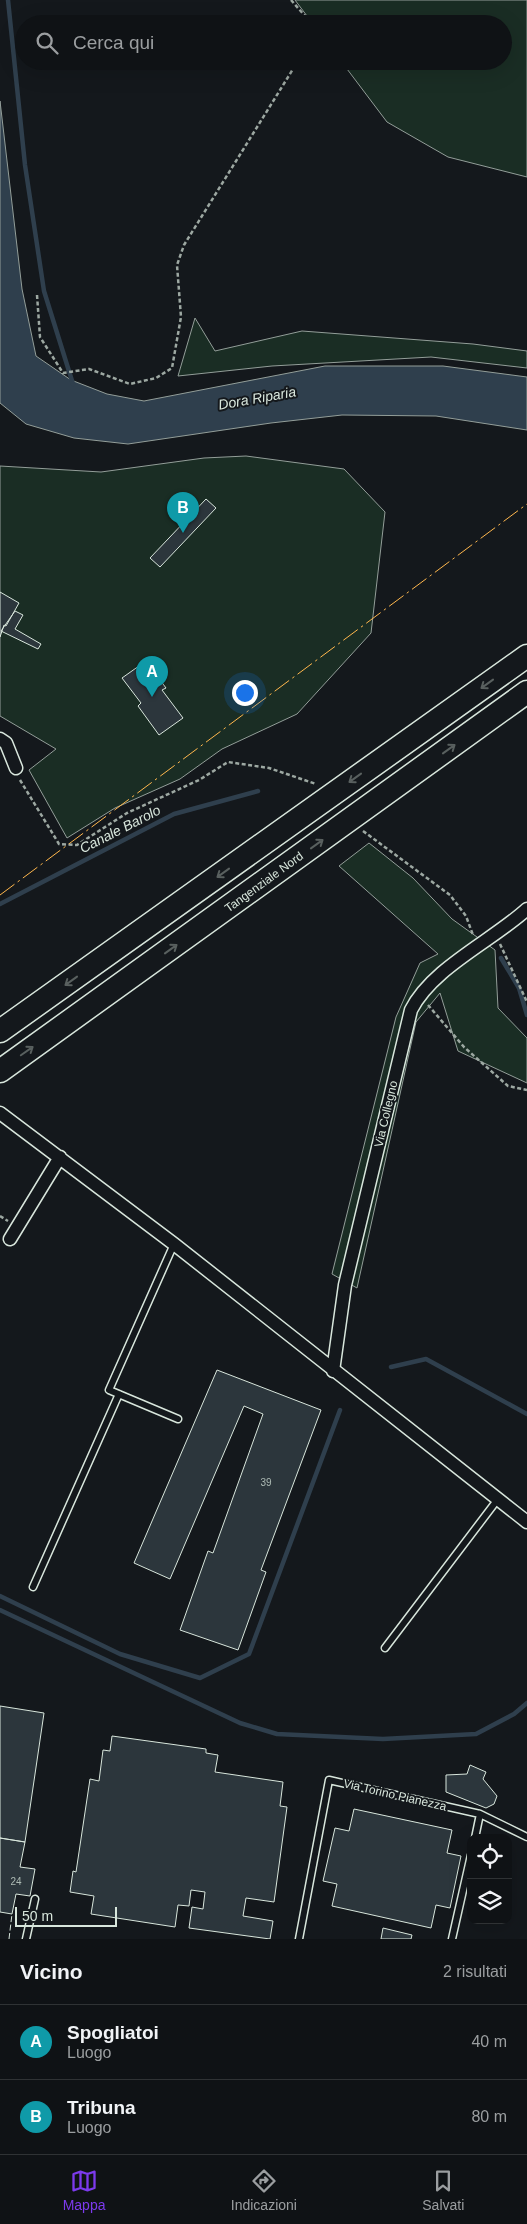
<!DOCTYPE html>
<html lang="it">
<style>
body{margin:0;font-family:Helvetica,sans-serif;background:#181b1e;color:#f1f3f6}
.controls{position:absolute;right:15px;bottom:15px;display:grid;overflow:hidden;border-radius:10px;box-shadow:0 5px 20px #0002}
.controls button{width:45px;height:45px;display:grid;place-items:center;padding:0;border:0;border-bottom:1px solid #2f3234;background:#0f1215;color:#f1f3f6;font:25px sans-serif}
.scale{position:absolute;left:15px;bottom:12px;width:102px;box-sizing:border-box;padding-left:5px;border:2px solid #d8e6dc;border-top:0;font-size:14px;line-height:18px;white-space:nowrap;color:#d8e6dc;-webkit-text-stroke:4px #14181c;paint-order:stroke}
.you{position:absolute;left:244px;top:692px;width:18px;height:18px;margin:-12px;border:4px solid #fff;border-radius:50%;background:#1a73e8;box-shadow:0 0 0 8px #1a73e833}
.badge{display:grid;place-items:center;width:32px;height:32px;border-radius:50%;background:#7c3aed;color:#fff;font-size:16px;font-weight:700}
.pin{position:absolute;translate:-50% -41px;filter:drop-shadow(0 1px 2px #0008)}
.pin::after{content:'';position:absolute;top:26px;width:18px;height:15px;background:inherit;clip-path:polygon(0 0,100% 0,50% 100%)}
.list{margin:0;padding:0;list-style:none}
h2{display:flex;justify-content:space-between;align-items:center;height:65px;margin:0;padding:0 20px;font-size:21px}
h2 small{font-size:16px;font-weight:400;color:#9b9ea0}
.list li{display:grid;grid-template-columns:32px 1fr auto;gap:15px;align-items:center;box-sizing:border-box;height:75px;padding:0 20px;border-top:1px solid #2f3234}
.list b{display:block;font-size:19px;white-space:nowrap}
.list p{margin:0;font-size:16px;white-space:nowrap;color:#9b9ea0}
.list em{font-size:16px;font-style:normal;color:#9b9ea0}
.icon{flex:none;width:28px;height:28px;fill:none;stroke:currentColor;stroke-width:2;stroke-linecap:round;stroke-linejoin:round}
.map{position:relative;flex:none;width:527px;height:1939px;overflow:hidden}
.search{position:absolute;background:#0f1215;box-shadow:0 5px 20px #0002;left:15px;right:15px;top:15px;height:55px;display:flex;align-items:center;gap:12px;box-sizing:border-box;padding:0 18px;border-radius:28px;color:#9b9ea0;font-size:19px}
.sheet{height:215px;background:#0f1215}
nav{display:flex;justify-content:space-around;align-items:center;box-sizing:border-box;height:70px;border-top:1px solid #2f3234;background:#0f1215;font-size:14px;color:#9b9ea0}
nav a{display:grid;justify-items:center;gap:2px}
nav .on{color:#7c3aed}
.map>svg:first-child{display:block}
.green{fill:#1a2d24;stroke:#939e99}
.water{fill:#2f3f4d;stroke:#939e99}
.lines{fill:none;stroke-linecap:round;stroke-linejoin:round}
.stream{stroke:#2f3f4d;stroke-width:4.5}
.building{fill:#2c363c;stroke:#d8e6dc}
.service-casing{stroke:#d8e6dc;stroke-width:9}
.minor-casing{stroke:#d8e6dc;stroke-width:15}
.motorway-casing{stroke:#d8e6dc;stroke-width:25}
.path{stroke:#9da8a2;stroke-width:2.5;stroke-dasharray:4 2.5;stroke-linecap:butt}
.service{stroke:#14181c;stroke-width:6}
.minor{stroke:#14181c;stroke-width:12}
.motorway{stroke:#14181c;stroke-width:22}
.fence{stroke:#d8e6dc;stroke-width:1;stroke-dasharray:6 2.5;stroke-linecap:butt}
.power{stroke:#ffb74d;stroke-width:1;stroke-dasharray:18 4 2.5 4;stroke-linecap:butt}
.oneway{stroke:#59605f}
.labels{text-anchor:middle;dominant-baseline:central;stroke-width:4;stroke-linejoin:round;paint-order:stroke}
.number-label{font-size:10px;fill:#adbab4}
.street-label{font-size:12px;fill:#d8e6dc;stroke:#14181c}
.water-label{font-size:14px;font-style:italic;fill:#d8e6dc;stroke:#14181c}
</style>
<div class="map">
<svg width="527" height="1939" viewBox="0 0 527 1939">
<rect width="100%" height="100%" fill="#14181c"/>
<path class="green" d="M 295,0 L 527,0 L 527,177 L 448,157 L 387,122 L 341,61 L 503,61 L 503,24 L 313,24 Z
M 195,318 L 215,351 L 302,331 L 473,344 L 527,351 L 527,368 L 431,357 L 272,366 L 178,376 Z
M 246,456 L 344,469 L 385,512 L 371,633 L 297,714 L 222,749 L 180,779 L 115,808 L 67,838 L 29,770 L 56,749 L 0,716 L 0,466 L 101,472 L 204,458 Z
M 369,843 L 413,878 L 452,919 L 495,950 L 498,1008 L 527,1038 L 527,1083 L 458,1051 L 440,993 L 416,1022 L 357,1288 L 332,1274 L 396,1017 L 420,963 L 438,954 L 339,866 Z"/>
<path class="water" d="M 0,101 L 22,289 L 36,356 L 71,380 L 107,394 L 144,401 L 325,366 L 443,366 L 527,377 L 527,430 L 436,416 L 342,415 L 271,423 L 128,444 L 74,438 L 26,424 L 0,403 Z"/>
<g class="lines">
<path class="stream" d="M 8,0 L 25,165 L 44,291 L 73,384
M 0,904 L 174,814 L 258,791
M 501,958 L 519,988 L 527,1015
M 391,1367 L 426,1359 L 527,1414
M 0,1596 L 120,1654 L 200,1678 L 249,1654 L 340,1410
M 0,1610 L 240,1723 L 277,1734 L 383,1739 L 476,1734 L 514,1714 L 527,1703"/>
</g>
<path class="building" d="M 206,499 L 216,508 L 160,567 L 150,558 Z
M 0,592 L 19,603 L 6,626 L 4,625 L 0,637 Z
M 15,611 L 23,615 L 15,629 L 41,644 L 38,649 L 1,631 Z
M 146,661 L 166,688 L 162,690 L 183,718 L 159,735 L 138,706 L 141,703 L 122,678 Z
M 217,1370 L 321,1410 L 261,1570 L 266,1572 L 238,1650 L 180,1630 L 208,1551 L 213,1553 L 263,1414 L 244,1406 L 170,1579 L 134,1563 Z
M 0,1706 L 44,1713 L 25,1842 L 0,1838 Z
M 112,1736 L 206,1749 L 206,1753 L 218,1755 L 215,1772 L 283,1782 L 280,1806 L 287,1807 L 274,1902 L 246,1898 L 243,1916 L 273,1921 L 270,1939 L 189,1928 L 192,1907 L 203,1909 L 205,1892 L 191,1890 L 189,1906 L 178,1905 L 175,1927 L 91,1914 L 94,1896 L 70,1892 L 73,1871 L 76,1872 L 90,1779 L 99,1781 L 103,1750 L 110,1751 Z
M 470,1765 L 486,1772 L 483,1779 L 497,1796 L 494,1804 L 486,1808 L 446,1792 L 446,1775 L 467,1774 Z
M 354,1809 L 452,1830 L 447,1853 L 461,1856 L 450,1908 L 436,1905 L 431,1928 L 332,1906 L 337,1884 L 323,1881 L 335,1828 L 349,1831 Z
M 0,1838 L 25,1842 L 20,1867 L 35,1869 L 30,1896 L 16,1894 L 12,1914 L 0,1912 Z
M 383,1928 L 412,1935 L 411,1939 L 381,1939 Z"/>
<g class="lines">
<g class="service-casing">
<path id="service" d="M 174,1244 L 109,1390 L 178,1419
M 33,1587 L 119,1394
M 385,1648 L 498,1499
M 480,1814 L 527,1837
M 26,1939 L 35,1899
M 299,1939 L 329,1780 L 480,1814 L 475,1838
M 452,1939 L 471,1855"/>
</g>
<g class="minor-casing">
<path id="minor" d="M 0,739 L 6,743 L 16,768
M 0,1113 L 174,1244 L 527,1522
M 10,1239 L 60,1157
M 333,1371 L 345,1285 L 411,1010 C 432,968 492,941 527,909"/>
</g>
<g class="motorway-casing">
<path id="motorway" d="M 0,1031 L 527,656
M 0,1071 L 527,692"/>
</g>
<path class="path" d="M 291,0 L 305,16 L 307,24
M 37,295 L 40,337 L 63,373 L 89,369 L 130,384 L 156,378 L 172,368 L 181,317 L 177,265 L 184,245 L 298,61
M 20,780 L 59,844 L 77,845 L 127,813 L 199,780 L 228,762 L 269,768 L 316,784
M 363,831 L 450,895 L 466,916 L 473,935
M 500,944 L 527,1002
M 428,1005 L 464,1047 L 508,1086 L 527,1090
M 0,1216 L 8,1221"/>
<use href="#service" class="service"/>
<use href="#minor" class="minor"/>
<use href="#motorway" class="motorway"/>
<path class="fence" d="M 9,1939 L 12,1914"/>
<path class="power" d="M 0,895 L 527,504"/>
</g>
<defs><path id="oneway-shaft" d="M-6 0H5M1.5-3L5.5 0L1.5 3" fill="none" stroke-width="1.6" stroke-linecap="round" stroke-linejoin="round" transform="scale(1.25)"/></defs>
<g class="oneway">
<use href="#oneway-shaft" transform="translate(487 684) rotate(144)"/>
<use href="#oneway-shaft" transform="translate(449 749) rotate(-36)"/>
<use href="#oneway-shaft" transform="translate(355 778) rotate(144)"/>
<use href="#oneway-shaft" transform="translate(317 844) rotate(-36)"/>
<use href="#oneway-shaft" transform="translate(223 873) rotate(144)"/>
<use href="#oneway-shaft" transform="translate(171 949) rotate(-36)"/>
<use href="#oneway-shaft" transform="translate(71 981) rotate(144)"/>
<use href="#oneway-shaft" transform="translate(27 1051) rotate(-35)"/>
</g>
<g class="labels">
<g class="number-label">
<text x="266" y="1482">39</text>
<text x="16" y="1881">24</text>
</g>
<g class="street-label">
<text transform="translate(264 882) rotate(-36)">Tangenziale Nord</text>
<text transform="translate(386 1114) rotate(-77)">Via Collegno</text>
<text transform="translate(395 1795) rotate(13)">Via Torino Pianezza</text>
</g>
<g class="water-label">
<text transform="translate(257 398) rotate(-10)">Dora Riparia</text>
<text transform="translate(120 829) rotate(-27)">Canale Barolo</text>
</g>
</g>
</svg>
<div class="controls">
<button><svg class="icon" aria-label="locate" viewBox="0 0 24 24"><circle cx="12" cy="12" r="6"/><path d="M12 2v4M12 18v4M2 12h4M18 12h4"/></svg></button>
<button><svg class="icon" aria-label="layers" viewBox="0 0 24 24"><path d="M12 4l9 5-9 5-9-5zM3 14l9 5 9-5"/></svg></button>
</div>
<div class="scale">50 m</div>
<div class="you"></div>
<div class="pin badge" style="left:152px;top:697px;background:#0f9aa8">A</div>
<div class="pin badge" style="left:183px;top:533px;background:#0f9aa8">B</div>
<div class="search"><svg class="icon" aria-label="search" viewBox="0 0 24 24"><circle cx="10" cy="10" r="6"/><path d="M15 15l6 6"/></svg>Cerca qui</div>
</div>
<section class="sheet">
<h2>Vicino<small>2 risultati</small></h2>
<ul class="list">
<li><span class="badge" style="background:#0f9aa8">A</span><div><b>Spogliatoi</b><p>Luogo</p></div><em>40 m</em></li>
<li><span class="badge" style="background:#0f9aa8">B</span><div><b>Tribuna</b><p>Luogo</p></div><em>80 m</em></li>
</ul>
</section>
<nav>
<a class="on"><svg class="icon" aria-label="map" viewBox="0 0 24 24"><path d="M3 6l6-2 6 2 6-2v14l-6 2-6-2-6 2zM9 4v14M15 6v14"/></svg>Mappa</a>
<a><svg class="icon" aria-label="directions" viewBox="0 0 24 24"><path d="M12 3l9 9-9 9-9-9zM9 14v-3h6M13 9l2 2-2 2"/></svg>Indicazioni</a>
<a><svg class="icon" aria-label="saved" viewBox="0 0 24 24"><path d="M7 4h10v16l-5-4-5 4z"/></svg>Salvati</a>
</nav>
